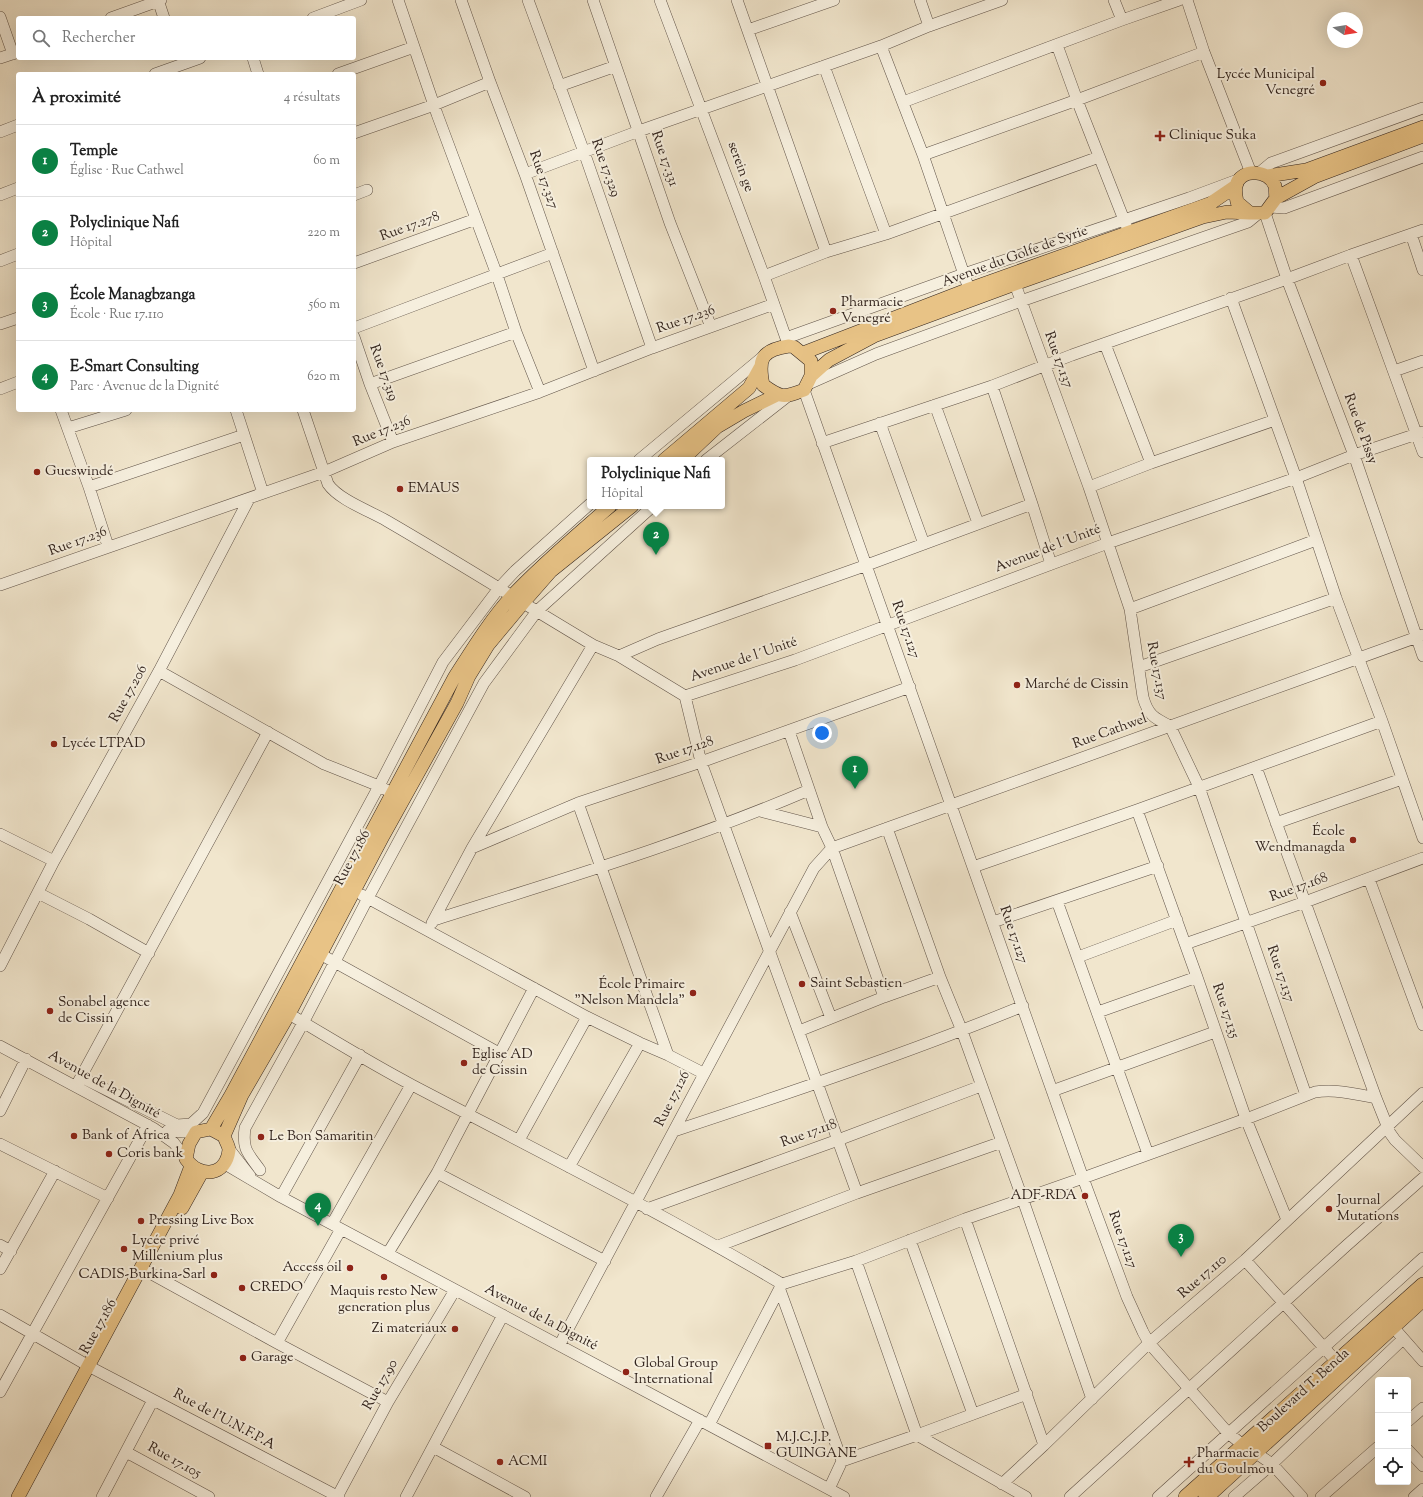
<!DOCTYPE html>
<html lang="fr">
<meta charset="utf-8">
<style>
body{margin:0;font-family:"Sorts Mill Goudy",serif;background:#f2f2f2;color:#222}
.controls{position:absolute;right:12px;bottom:12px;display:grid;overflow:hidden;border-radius:4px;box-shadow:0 4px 16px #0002}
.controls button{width:36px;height:36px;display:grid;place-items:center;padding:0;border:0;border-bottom:1px solid #e0e0e0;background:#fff;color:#222;font:20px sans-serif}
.compass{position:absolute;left:1327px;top:12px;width:36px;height:36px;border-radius:50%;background:#fff;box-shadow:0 4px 16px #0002;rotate:102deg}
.you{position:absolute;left:822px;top:733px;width:14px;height:14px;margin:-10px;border:3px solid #fff;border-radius:50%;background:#1a73e8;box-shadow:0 0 0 6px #1a73e833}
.badge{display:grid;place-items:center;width:26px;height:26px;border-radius:50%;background:#0b8043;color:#fff;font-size:13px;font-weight:700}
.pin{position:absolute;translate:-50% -33px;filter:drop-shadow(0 1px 2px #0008)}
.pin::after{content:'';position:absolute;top:21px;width:14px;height:12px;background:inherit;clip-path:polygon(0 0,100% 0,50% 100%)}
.popup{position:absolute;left:587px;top:457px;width:138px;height:52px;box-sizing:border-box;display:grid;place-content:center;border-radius:4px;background:#fff;filter:drop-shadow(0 1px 3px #0005);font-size:13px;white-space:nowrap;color:#767676}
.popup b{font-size:15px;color:#222}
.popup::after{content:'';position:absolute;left:50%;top:100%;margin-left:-8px;border:8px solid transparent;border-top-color:#fff}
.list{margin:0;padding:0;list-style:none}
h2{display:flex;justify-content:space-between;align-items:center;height:52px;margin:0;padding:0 16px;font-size:17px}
h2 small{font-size:13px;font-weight:400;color:#767676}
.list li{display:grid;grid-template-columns:26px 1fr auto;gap:12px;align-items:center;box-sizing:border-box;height:72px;padding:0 16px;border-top:1px solid #e0e0e0}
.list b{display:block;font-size:15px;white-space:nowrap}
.list p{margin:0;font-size:13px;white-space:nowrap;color:#767676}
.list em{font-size:13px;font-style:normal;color:#767676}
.icon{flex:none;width:22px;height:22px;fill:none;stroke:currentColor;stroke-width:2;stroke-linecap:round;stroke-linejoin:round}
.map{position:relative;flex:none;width:1423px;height:1497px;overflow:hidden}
.search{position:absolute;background:#fff;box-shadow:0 4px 16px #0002;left:16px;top:16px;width:340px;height:44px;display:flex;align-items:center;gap:10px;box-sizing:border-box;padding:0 14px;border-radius:4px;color:#767676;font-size:15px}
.panel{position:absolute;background:#fff;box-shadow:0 4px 16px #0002;left:16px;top:72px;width:340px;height:340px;border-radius:4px}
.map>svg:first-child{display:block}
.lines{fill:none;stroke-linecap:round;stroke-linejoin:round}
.minor-casing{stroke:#615449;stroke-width:12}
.major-casing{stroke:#31231d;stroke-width:14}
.highway-casing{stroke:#31231d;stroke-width:16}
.minor{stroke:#f6efde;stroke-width:11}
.major{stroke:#e8c386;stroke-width:13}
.highway{stroke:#e8c386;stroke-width:15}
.poi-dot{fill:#8f2418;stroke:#f6efde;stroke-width:1.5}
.labels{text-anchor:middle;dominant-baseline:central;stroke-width:4;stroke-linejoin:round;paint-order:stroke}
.poi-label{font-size:14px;fill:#31231d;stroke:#f6efde;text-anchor:start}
.street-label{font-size:14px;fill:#31231d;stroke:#f6efde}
</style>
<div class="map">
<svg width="1423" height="1497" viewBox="0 0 1423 1497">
<rect width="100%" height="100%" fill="#f1e6cd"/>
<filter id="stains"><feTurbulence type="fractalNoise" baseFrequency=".005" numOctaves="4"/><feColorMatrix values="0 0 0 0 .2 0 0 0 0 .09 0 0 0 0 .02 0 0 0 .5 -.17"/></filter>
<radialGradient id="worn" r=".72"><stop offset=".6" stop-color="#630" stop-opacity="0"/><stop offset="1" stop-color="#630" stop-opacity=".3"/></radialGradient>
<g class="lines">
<g class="minor-casing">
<path id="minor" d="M 158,0 L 164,18
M 398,0 L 437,114 L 497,275 L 516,332 L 540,392
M 461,0 L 490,82 L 525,174 L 594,371
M 528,0 L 584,152 L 652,348
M 593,0 L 670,223 L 711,327
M 660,0 L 764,276 L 788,344
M 737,0 L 826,252
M 920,0 L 929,26
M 1114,0 L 1122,20
M 1187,0 L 1204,52 L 1251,173
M 0,17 L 13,54
M 111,18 L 161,0
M 313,18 L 361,0
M 748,30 L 834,0
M 1057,45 L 1077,100 L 1126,225
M 881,46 L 923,155 L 969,289
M 0,58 L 18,52
M 253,58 L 258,74
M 824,66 L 886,234
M 155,74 L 200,58
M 338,74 L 414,47
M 559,86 L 616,66
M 903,102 L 1122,20 L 1179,0
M 0,132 L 18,125
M 354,133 L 434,105 L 490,82
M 923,155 L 1077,100 L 1204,52
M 1259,173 L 1271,163 L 1423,108
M 525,174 L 639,131 L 881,46 L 929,26 L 1002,0
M 0,195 L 18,188
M 354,195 L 367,190
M 1269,207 L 1284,208 L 1423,157
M 1265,213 L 1287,279 L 1354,455 L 1423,656
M 1411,234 L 1423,270
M 1351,255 L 1423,452
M 0,261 L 18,254
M 354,263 L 476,219
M 764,276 L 826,252 L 886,234 L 1099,157
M 1015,284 L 1089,487 L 1130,609 L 1143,697 C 1148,715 1154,718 1170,726 L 1199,787 L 1306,1095
M 1231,298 L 1296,478 L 1336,598 L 1382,721 L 1423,838
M 0,324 L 18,318
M 354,328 L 553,253
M 354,337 L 370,384 L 393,442
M 786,338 L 964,274 L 1189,198 L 1240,179
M 1105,344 L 1151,463
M 1394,371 L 1423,361
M 370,384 L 516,332
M 806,385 L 876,354 L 1021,301 L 1248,222 L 1259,213
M 992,386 L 1032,504 L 1051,564
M 0,389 L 18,382
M 804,390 L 1083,1178 L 1127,1297 L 1143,1332 L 1149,1343 L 1228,1433 L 1243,1445 L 1256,1453 L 1272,1464 L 1302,1497
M 935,405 L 978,523
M 61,410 L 89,487 L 108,546
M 236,410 L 263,493
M 303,410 L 328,484 C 339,500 370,511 387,521 C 456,561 524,604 593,645 L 619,656 L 685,696 L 701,762 L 857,1193
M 880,423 L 924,544
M 68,428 L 126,410
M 822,443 L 992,386 L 1072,355 L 1287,279 L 1351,255 L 1423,230
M 639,460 L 765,355
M 706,460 L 788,396
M 89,487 L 244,435
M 1089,487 L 1151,463 L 1275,420
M 0,585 L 324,472 L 393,442 L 540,392 L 652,348 L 774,304
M 1130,609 L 1316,540
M 619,656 L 658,639 L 867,565 L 1032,504
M 1139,667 L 1336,598
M 159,671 L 324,764 L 379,786 L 392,793
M 685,696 L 795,660 L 1108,543 L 1296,478 L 1354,455 L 1423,432
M 789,731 L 822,827 L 832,848 L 884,997
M 1256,767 L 1376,1098 L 1390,1133 L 1395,1140 L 1423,1167
M 578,803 L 668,1055
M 1137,810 L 1197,977 L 1246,1119 L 1287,1220
M 760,811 L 822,827
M 1276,823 L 1402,779
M 887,828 L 940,977 L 962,1031 L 1023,1200 L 1092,1399
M 0,834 L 54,861
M 472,848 L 578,803 L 701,762 L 910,687
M 973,867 L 1137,810 L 1382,721
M 1369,879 L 1423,1025
M 38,893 L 89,919 L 149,953
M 362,895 L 587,1017 L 640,1043 L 668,1055 L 703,1073
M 1057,901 L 1148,1154
M 790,912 L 831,1018
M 434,920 C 560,880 688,842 809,790
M 993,922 L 1158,866
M 432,923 L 472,848 L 593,645
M 1185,944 L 1305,902 L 1423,858
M 320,954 L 499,1053
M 1078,957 L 1177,920
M 0,966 L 54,861 L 159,671 L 249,499
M 1098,1012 L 1197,977
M 289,1014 C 330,1038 370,1063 412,1085 C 536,1150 662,1213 782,1284
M 799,1031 L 884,997 L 940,977
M 0,1046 L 153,1128 L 174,1143 L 186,1159
M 81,1077 L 177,1125 L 191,1124 L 203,1113 L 379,786 L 443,662 L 499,588 L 515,571 L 590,504
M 76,1086 L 268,732
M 1052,1091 L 1215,1032
M 0,1111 L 26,1059
M 168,1130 L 183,1132 L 196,1132
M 674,1131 C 792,1092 908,1053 1023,1006
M 519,1140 L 587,1017
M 0,1144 L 108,1198
M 229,1149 L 250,1176
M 225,1164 L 281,1197 L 844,1497
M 569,1167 L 640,1043
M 260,1170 C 248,1153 242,1150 245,1128 L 303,1023 L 368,898 L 484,683 L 537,611 L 653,506
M 437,1173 L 605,1261
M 281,1197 L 360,1055
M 647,1209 L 838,1140 L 981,1086
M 965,1219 L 1044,1445
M 332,1224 L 411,1085
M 910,1240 L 973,1414
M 0,1245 L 11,1251
M 718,1246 L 857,1193 L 1002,1142
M 388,1253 L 437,1173 L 534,988
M 1245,1260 L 1337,1362
M 856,1261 L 917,1435 L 1026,1497
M 0,1269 L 55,1171
M 148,1272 L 277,1343 L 388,1402
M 780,1290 L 842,1461 L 829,1489
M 0,1315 L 94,1369 L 339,1497
M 1393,1327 L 1423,1361
M 277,1343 L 341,1229
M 560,1344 C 646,1186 728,1026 814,868 L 832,848 L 1423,635
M 0,1392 L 148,1125
M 1408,1421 L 1423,1408
M 709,1425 L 782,1284 L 856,1261 L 965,1219 L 1083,1178 L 1246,1119 L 1315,1092 C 1336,1089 1356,1094 1376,1098
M 433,1447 L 525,1497
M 1408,1450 L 1423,1466
M 126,1452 L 209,1497
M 842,1461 L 917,1435 L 1027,1394
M 1002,1484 L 1044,1445 L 1149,1343 L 1245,1260 L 1423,1093
M 102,1497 L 153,1400
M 337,1497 L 388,1402 L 455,1290
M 406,1497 L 503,1315
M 656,1497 L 700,1420
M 1070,1497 L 1346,1246 L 1423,1178
M 1158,1497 L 1423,1258
M 1234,1497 L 1272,1464 L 1403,1339
M 1321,1497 L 1378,1447
M 1414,1497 L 1423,1489"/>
</g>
<g class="major-casing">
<path id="major" d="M 1268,176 L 1306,170 L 1423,127
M 1276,198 C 1275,195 1276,189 1275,186 C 1269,169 1240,168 1236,186 C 1235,190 1236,197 1237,202 L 1250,213 L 1265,213 L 1276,198 L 1314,177 L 1423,136
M 789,346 L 794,347 L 811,361 L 811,376 L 804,390 C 783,398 781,398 763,385 C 758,359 761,350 789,346 Z
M 803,353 L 969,289 L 1211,203 L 1236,186
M 811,376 L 829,360 L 874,336 L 1015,284 L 1203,217 L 1227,212 L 1250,213
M 664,460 L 749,388 L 760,368
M 682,460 L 717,427 L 744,411 L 777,395
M 211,1129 L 231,1095 L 454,678 C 472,650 490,620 513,595 C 543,563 577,535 610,506
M 211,1129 L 224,1136 C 225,1140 229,1146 229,1150 C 226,1176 200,1179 186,1159 L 189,1144 L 196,1132 Z
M 224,1136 L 242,1095 L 289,1014 L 382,838 L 457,703 L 469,676 L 488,645 L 523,603 L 551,571 L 632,506
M 182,1208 L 202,1172
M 18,1497 L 180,1195 L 191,1166"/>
</g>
<g class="highway-casing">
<path id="highway" d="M 1186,1497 L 1423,1285
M 1206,1497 L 1423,1299"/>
</g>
<use href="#minor" class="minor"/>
<use href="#major" class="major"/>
<use href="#highway" class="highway"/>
</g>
<g class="poi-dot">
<circle cx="1323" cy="83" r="4"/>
<path d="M1158 130h4v4h4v4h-4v4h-4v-4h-4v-4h4z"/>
<circle cx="833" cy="311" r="4"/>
<circle cx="37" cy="472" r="4"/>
<circle cx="400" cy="489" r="4"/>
<circle cx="1017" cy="685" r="4"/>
<circle cx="54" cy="744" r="4"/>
<circle cx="1353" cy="840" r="4"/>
<circle cx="802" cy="984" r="4"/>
<circle cx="693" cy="993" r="4"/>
<circle cx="50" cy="1011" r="4"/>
<circle cx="464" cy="1063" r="4"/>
<circle cx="74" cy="1136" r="4"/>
<circle cx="261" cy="1137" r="4"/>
<circle cx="109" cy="1154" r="4"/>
<circle cx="1085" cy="1196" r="4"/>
<circle cx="1329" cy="1209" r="4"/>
<circle cx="141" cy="1221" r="4"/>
<circle cx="124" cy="1249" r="4"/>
<circle cx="350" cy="1268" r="4"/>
<circle cx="214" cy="1275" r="4"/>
<circle cx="384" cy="1277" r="4"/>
<circle cx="242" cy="1288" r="4"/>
<circle cx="455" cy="1329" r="4"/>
<circle cx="243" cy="1358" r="4"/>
<circle cx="626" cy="1372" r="4"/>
<rect x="764" y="1442" width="8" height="8" rx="2"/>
<circle cx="500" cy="1462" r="4"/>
<path d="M1187 1456h4v4h4v4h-4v4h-4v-4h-4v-4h4z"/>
</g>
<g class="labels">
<g class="poi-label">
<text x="1315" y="75" text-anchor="end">Lycée Municipal<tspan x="1315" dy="16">Venegré</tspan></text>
<text x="1169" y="136">Clinique Suka</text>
<text x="841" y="303">Pharmacie<tspan x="841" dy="16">Venegré</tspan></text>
<text x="45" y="472">Gueswindé</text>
<text x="408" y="489">EMAUS</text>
<text x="1025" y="685">Marché de Cissin</text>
<text x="62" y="744">Lycée LTPAD</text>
<text x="1345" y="832" text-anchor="end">École<tspan x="1345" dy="16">Wendmanagda</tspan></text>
<text x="810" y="984">Saint Sebastien</text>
<text x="685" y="985" text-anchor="end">École Primaire<tspan x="685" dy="16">"Nelson Mandela"</tspan></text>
<text x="58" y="1003">Sonabel agence<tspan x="58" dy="16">de Cissin</tspan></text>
<text x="472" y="1055">Eglise AD<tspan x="472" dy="16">de Cissin</tspan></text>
<text x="82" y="1136">Bank of Africa</text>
<text x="269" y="1137">Le Bon Samaritin</text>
<text x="117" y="1154">Coris bank</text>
<text x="1077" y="1196" text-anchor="end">ADF-RDA</text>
<text x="1337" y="1201">Journal<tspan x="1337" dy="16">Mutations</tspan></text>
<text x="149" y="1221">Pressing Live Box</text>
<text x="132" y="1241">Lycée privé<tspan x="132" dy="16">Millenium plus</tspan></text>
<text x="342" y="1268" text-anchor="end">Access oil</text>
<text x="206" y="1275" text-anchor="end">CADIS-Burkina-Sarl</text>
<text x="250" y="1288">CREDO</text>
<text x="384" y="1292" text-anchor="middle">Maquis resto New<tspan x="384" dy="16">generation plus</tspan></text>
<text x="447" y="1329" text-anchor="end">Zi materiaux</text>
<text x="251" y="1358">Garage</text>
<text x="634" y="1364">Global Group<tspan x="634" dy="16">International</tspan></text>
<text x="776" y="1438">M.J.C.J.P.<tspan x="776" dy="16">GUINGANE</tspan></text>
<text x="1197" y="1454">Pharmacie<tspan x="1197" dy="16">du Goulmou</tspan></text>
<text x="508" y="1462">ACMI</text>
</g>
<g class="street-label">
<text transform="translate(664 159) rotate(71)">Rue 17.331</text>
<text transform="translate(740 167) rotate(70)">serein ge</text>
<text transform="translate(605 168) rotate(70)">Rue 17.329</text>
<text transform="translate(543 180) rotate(70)">Rue 17.327</text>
<text transform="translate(410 227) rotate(-20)">Rue 17.278</text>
<text transform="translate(1015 257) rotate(-20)">Avenue du Golfe de Syrie</text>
<text transform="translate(686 320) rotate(-19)">Rue 17.236</text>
<text transform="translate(1058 360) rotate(70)">Rue 17.137</text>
<text transform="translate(383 373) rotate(70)">Rue 17.319</text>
<text transform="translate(1360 429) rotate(70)">Rue de Pissy</text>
<text transform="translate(382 432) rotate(-22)">Rue 17.236</text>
<text transform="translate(78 542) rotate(-20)">Rue 17.236</text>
<text transform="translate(1048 549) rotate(-21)">Avenue de l´Unité</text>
<text transform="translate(905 630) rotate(71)">Rue 17.127</text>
<text transform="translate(744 660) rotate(-19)">Avenue de l´Unité</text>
<text transform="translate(1156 671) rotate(79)">Rue 17.137</text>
<text transform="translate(129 694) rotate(-61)">Rue 17.206</text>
<text transform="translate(1110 732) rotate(-20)">Rue Cathwel</text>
<text transform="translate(685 751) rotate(-19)">Rue 17.128</text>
<text transform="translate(353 858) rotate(-62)">Rue 17.186</text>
<text transform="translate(1299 888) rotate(-20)">Rue 17.168</text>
<text transform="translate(1013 935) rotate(71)">Rue 17.127</text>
<text transform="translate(1280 974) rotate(71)">Rue 17.137</text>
<text transform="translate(1225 1011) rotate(71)">Rue 17.135</text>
<text transform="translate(104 1085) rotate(29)">Avenue de la Dignité</text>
<text transform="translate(673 1099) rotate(-63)">Rue 17.126</text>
<text transform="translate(809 1134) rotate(-20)">Rue 17.118</text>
<text transform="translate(1122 1240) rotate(70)">Rue 17.127</text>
<text transform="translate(1203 1277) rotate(-41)">Rue 17.110</text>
<text transform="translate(541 1318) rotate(28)">Avenue de la Dignité</text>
<text transform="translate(99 1327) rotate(-61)">Rue 17.186</text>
<text transform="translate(381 1385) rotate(-60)">Rue 17.90</text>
<text transform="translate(1304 1391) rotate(-42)">Boulevard T. Benda</text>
<text transform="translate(224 1420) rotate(28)">Rue de l'U.N.F.P.A</text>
<text transform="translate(174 1461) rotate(29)">Rue 17.105</text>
</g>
</g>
<rect width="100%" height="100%" filter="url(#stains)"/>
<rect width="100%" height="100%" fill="url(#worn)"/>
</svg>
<div class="controls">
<button>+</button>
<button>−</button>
<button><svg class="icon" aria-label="locate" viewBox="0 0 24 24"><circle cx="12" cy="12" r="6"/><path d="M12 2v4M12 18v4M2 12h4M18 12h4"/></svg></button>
</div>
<svg class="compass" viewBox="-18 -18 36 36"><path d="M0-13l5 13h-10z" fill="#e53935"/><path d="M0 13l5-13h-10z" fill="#767676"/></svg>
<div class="you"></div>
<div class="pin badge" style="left:855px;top:789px">1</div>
<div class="pin badge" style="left:656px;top:555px">2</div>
<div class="popup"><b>Polyclinique Nafi</b>Hôpital</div>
<div class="pin badge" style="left:1181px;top:1257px">3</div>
<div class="pin badge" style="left:318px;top:1226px">4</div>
<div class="search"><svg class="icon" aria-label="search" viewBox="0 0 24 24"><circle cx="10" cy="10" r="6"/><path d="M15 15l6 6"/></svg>Rechercher</div>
<section class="panel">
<h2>À proximité<small>4 résultats</small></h2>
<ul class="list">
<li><span class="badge">1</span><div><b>Temple</b><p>Église · Rue Cathwel</p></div><em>60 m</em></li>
<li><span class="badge">2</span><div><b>Polyclinique Nafi</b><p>Hôpital</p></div><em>220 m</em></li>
<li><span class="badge">3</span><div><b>École Managbzanga</b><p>École · Rue 17.110</p></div><em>560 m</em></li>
<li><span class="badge">4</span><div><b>E-Smart Consulting</b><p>Parc · Avenue de la Dignité</p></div><em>620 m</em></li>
</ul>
</section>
</div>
